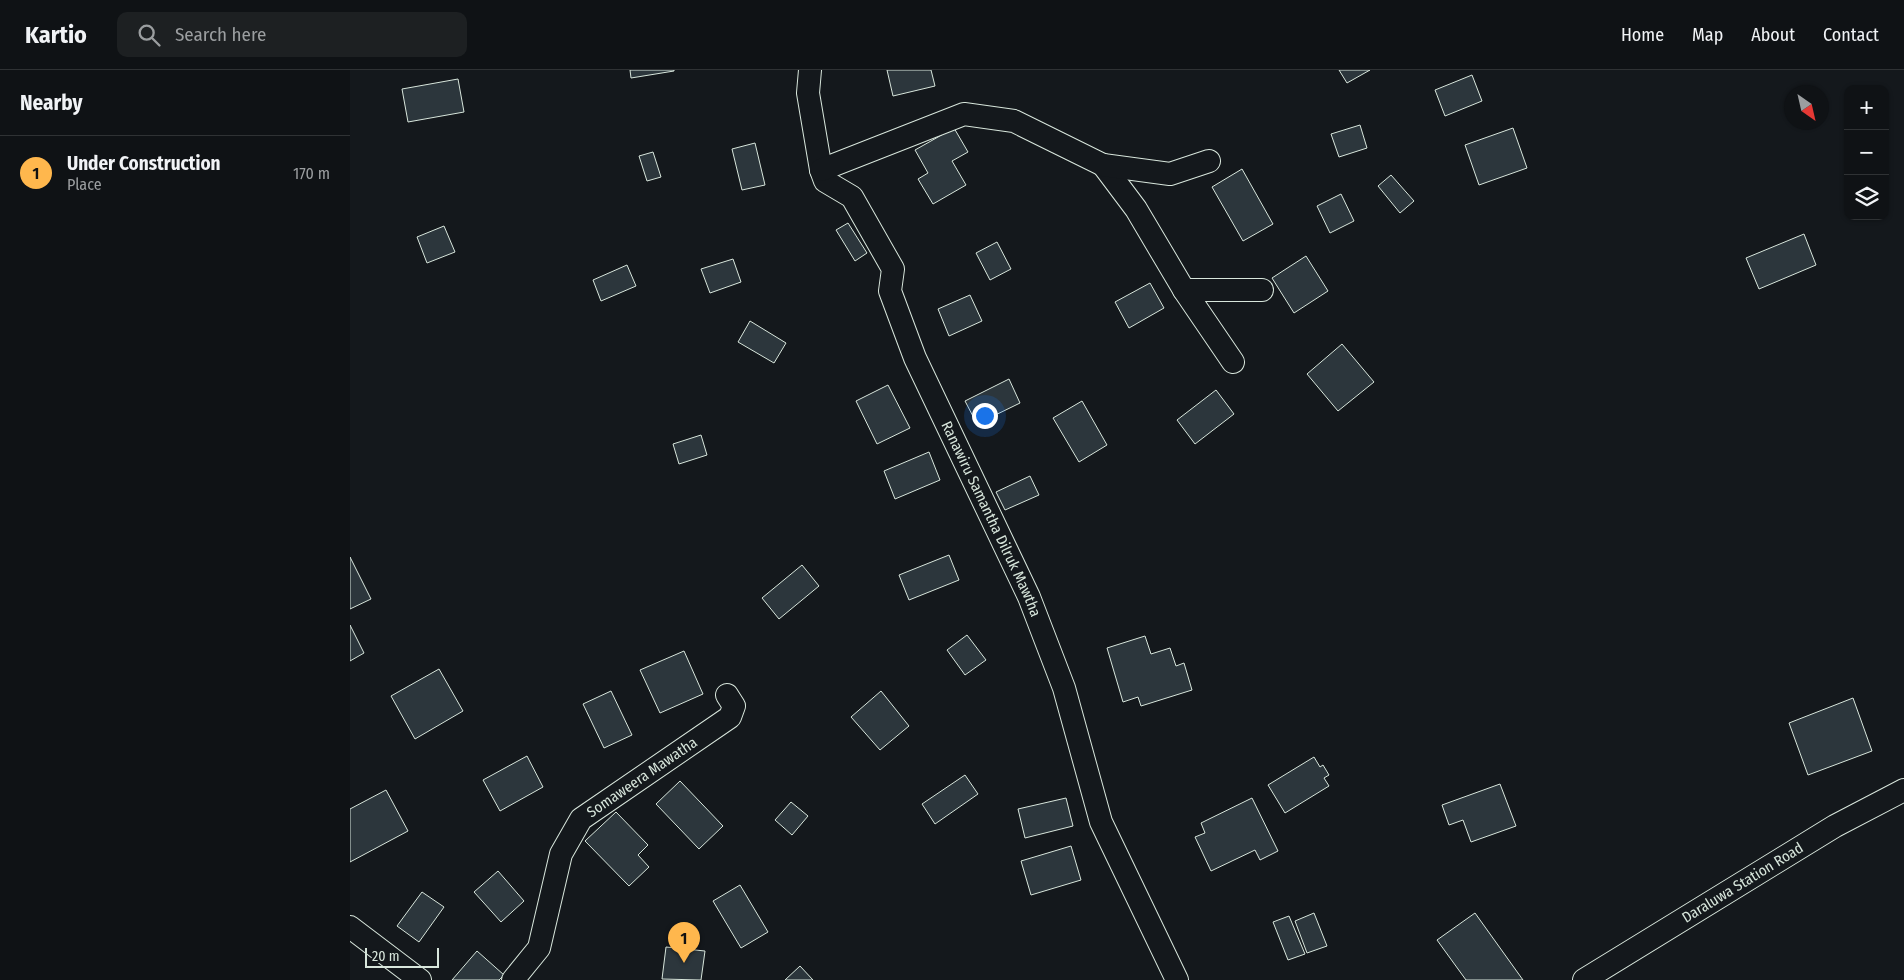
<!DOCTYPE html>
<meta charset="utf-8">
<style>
body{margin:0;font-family:"Fira Sans Condensed",sans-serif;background:#1d2022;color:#f1f3f6}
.controls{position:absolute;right:15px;top:15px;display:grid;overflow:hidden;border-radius:10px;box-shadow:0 1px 4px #0004}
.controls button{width:45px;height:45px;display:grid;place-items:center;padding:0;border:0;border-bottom:1px solid #2f3234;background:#0f1215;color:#f1f3f6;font:25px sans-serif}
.compass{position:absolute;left:1434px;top:15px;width:45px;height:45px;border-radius:50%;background:#0f1215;box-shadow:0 1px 4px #0004;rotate:146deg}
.scale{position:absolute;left:15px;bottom:12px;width:74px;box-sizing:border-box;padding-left:5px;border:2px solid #d8e6dc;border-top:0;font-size:14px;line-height:18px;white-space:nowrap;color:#d8e6dc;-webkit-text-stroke:4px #14181c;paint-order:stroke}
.you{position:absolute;left:634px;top:345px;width:18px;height:18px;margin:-12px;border:4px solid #fff;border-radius:50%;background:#1a73e8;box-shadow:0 0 0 8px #1a73e833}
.badge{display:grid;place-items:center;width:32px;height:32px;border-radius:50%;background:#ffb74d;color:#111;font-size:16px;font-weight:700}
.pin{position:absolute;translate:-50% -41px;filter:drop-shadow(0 1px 2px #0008)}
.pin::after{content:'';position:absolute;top:26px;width:18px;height:15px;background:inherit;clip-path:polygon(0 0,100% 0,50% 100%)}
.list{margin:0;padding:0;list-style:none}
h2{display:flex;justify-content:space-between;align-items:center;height:65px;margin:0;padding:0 20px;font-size:21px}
h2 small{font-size:16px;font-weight:400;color:#9b9ea0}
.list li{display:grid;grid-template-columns:32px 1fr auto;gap:15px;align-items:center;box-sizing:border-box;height:75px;padding:0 20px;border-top:1px solid #2f3234}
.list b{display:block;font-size:19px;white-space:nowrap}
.list p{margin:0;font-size:16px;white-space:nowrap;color:#9b9ea0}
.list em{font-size:16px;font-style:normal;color:#9b9ea0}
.icon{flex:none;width:28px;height:28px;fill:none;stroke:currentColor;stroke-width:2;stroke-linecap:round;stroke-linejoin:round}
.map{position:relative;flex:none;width:1554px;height:910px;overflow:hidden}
header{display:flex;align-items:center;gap:30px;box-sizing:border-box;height:70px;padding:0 25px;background:#0f1215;border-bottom:1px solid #2f3234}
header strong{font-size:24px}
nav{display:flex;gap:28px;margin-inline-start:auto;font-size:18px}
.search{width:350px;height:45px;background:#1d2022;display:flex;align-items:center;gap:12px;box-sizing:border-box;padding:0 18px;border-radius:10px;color:#9b9ea0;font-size:19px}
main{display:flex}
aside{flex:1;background:#0f1215}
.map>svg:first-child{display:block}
.building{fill:#2c363c;stroke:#d8e6dc}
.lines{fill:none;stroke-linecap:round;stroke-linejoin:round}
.street-casing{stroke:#d8e6dc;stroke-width:24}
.street{stroke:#14181c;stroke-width:22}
.labels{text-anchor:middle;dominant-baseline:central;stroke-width:4;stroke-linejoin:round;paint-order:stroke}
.street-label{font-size:15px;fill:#d8e6dc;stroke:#14181c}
</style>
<header>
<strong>Kartio</strong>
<div class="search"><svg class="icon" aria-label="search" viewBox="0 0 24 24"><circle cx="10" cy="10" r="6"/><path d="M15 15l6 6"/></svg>Search here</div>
<nav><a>Home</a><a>Map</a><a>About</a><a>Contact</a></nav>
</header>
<main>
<aside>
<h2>Nearby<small></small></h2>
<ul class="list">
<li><span class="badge">1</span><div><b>Under Construction</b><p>Place</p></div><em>170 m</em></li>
</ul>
</aside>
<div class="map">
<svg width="1554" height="910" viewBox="0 0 1554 910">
<rect width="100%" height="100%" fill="#14181c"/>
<path class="building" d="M 280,0 L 324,0 L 324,1 L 281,8 Z
M 537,0 L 581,0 L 585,16 L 543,26 Z
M 989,0 L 1020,0 L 997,13 Z
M 1122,5 L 1132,31 L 1095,46 L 1085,20 Z
M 108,9 L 114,42 L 58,52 L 52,19 Z
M 1010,55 L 1017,78 L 989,87 L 981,64 Z
M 604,58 L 618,82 L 602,91 L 616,115 L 583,134 L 568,109 L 578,103 L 565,80 Z
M 1163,58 L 1177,98 L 1129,115 L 1115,75 Z
M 405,73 L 415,115 L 392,120 L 382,79 Z
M 303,82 L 311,107 L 297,111 L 289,86 Z
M 892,99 L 923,154 L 893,171 L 862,117 Z
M 1041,105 L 1064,131 L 1050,143 L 1028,116 Z
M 991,124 L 1004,151 L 980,163 L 967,136 Z
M 498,153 L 517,183 L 505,191 L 486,160 Z
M 94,156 L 105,182 L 77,193 L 67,167 Z
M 1454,164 L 1466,195 L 1409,219 L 1396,188 Z
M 647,172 L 661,199 L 640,210 L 626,183 Z
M 956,186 L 978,221 L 944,243 L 922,208 Z
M 383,189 L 391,212 L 360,223 L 351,199 Z
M 277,195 L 286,216 L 251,231 L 243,210 Z
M 800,213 L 814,238 L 779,258 L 765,232 Z
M 620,225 L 632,251 L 599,266 L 588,239 Z
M 400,251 L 436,273 L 424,293 L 388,272 Z
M 992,274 L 1024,312 L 988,341 L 957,304 Z
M 659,309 L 670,333 L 627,354 L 615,331 Z
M 538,315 L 560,358 L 527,374 L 506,331 Z
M 866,320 L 884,344 L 845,374 L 827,350 Z
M 732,331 L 757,375 L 729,392 L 703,348 Z
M 351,365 L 357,385 L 329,394 L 323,374 Z
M 579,382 L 590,410 L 545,429 L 534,401 Z
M 680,406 L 689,425 L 655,440 L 646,422 Z
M 599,485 L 609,510 L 559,530 L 549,505 Z
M 0,487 L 21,529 L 0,539 Z
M 452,495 L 469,516 L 429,549 L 412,528 Z
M 0,555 L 14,583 L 0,591 Z
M 617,565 L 636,590 L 615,605 L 597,580 Z
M 795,566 L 801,584 L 820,578 L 826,596 L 834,593 L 842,620 L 791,636 L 788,627 L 773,632 L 757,578 Z
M 334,581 L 353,624 L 310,643 L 290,600 Z
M 89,599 L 113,641 L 65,669 L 41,626 Z
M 261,621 L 282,665 L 254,678 L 233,634 Z
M 531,621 L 559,656 L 530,680 L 501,647 Z
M 1503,628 L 1522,681 L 1458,705 L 1439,653 Z
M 177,686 L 193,717 L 150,741 L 133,710 Z
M 964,687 L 970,697 L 973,695 L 979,705 L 974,708 L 979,716 L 935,743 L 918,715 Z
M 615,705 L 628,724 L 585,754 L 572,734 Z
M 330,711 L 373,756 L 349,779 L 306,734 Z
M 1150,714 L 1166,756 L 1121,772 L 1113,750 L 1099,755 L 1092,735 Z
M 36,720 L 58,761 L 0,792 L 0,739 Z
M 716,728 L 723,756 L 675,768 L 668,739 Z
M 902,728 L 928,781 L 910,790 L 905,780 L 861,801 L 845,767 L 855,763 L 851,753 Z
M 441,732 L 458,746 L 442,765 L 425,750 Z
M 266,742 L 298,775 L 288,785 L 299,797 L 279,816 L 235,771 Z
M 721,776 L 731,810 L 681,825 L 671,791 Z
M 148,801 L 174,831 L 151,852 L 124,822 Z
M 390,815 L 418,862 L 391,878 L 363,831 Z
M 72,822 L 94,837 L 69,872 L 47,856 Z
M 964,843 L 977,876 L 957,883 L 945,851 Z
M 1125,843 L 1173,910 L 1116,910 L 1087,870 Z
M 939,846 L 955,884 L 938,890 L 923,852 Z
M 316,877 L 355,881 L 351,910 L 312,909 Z
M 127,881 L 154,905 L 149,910 L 102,910 Z
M 450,896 L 463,910 L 435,910 Z"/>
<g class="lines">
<g class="street-casing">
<g id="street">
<path id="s1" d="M 460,0 L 458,23 L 471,100 L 475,111 L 502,127 L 543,199 L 540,221 L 565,288 L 679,527 L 714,618 L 751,752 L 827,910"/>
<path d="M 753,95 L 786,139 L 834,220 L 883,292"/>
<path d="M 471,100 L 614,44 L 664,51 L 753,95 L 820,104 L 859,91"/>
<path d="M 834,220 L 912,220"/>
<path d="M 0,857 L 70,910"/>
<path id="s2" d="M 163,910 L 189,878 L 211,784 L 231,749 L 380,647 L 384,636 L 377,625"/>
<path id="s3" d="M 1234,910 L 1485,756 L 1554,720"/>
</g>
</g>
<use href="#street" class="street"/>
</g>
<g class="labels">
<g class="street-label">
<text stroke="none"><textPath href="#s1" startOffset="499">Ranawiru Samantha Dilruk Mawtha</textPath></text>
<text stroke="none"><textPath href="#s2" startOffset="252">Somaweera Mawatha</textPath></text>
<text stroke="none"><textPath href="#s3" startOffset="186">Daraluwa Station Road</textPath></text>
</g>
</g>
</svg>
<div class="controls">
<button>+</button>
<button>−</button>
<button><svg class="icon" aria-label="layers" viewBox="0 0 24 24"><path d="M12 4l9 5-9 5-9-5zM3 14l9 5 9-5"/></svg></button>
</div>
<svg class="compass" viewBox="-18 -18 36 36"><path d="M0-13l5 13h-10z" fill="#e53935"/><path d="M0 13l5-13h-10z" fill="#9b9ea0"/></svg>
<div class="scale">20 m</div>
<div class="you"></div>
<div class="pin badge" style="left:334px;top:893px">1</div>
</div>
</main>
